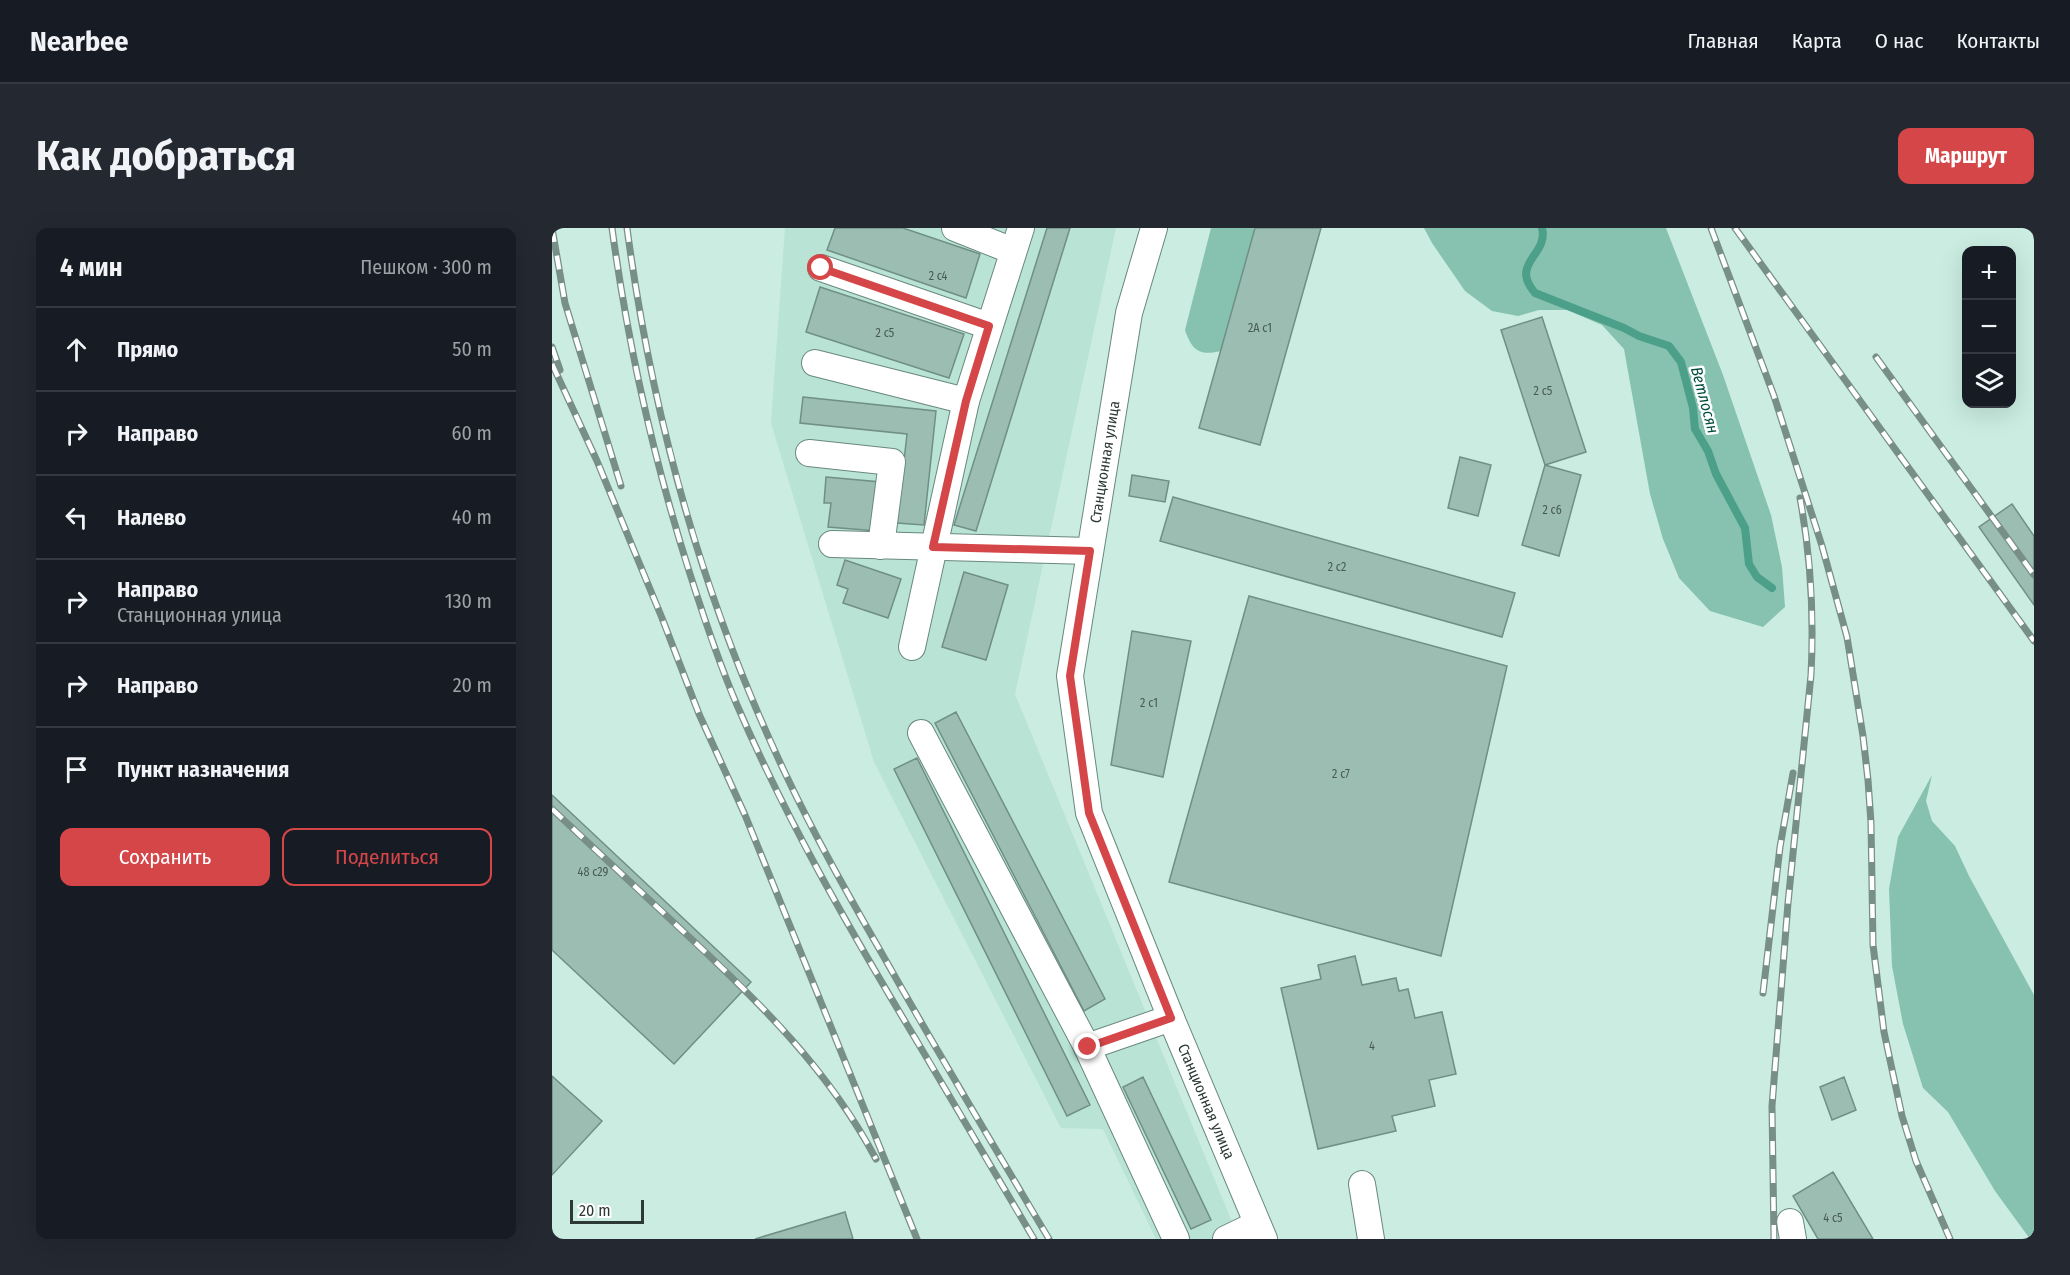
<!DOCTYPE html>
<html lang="ru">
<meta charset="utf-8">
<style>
body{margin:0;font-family:"Fira Sans Condensed",sans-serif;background:#242831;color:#f1f3f6}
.controls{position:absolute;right:18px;top:18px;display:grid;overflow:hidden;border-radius:12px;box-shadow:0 6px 24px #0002}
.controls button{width:54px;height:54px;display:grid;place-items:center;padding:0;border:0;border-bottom:2px solid #363941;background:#171b24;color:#f1f3f6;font:30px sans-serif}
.scale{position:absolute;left:18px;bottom:15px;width:74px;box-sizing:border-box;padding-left:6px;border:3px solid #2c3935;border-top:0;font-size:16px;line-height:21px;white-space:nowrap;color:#2c3935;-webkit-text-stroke:4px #fff;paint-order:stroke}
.stop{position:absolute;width:18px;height:18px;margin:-14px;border:4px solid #d54648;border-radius:50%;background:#fff}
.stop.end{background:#d54648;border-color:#fff;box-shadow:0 2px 6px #0008}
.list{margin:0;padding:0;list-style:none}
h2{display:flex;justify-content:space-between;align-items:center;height:78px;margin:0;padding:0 24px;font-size:26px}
h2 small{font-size:20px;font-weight:400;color:#9ea1a6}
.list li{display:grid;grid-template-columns:39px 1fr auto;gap:18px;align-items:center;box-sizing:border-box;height:84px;padding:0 24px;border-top:2px solid #363941}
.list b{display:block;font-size:22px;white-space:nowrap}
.list p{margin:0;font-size:20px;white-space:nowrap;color:#9ea1a6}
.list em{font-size:20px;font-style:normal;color:#9ea1a6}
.actions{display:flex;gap:12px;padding:18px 24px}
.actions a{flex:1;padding:14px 0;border:2px solid #d54648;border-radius:12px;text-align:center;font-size:21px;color:#d54648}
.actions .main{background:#d54648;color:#fff}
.icon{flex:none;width:33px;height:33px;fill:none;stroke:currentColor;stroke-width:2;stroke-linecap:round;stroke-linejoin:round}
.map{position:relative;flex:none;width:1482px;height:1011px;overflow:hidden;border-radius:12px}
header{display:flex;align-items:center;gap:36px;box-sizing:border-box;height:84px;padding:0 30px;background:#171b24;border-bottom:2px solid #363941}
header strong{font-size:28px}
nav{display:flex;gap:33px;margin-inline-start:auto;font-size:21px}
.intro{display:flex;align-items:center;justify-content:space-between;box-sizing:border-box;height:144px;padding:0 36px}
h1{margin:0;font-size:42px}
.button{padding:15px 27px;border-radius:12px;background:#d54648;color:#fff;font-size:21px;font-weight:700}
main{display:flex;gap:36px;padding:0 36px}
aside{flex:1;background:#171b24;border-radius:12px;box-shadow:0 6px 24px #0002}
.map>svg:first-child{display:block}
.built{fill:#b8e3d5}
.green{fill:#86c2af}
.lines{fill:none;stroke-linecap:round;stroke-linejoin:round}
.stream{stroke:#4ca08a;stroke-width:8}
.building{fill:#9cbdb2;stroke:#708f85;stroke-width:1.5}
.minor-casing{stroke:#69887e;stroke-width:28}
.minor{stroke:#fff;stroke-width:26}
.rail-casing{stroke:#788f88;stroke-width:7}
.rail{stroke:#fff;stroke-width:4.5;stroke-dasharray:14;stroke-linecap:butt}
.route{stroke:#d54648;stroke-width:8}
.labels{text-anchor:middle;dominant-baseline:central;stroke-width:5;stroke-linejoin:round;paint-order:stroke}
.number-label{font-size:12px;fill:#485a54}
.street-label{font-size:15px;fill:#2c3935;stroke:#fff}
.water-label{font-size:16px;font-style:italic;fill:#004c3d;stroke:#fff}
</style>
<header>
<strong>Nearbee</strong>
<nav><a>Главная</a><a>Карта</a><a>О нас</a><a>Контакты</a></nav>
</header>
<div class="intro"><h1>Как добраться</h1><a class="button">Маршрут</a></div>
<main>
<aside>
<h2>4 мин<small>Пешком · 300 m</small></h2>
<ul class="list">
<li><svg class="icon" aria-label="ahead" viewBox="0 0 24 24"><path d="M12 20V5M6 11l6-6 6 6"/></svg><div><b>Прямо</b></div><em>50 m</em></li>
<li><svg class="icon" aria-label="right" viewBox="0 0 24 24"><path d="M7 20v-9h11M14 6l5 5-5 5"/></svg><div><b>Направо</b></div><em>60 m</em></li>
<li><svg class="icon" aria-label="left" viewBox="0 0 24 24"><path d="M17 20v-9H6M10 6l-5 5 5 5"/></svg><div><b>Налево</b></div><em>40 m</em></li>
<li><svg class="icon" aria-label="right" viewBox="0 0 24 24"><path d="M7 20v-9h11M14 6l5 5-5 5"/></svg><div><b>Направо</b><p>Станционная улица</p></div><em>130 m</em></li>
<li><svg class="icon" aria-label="right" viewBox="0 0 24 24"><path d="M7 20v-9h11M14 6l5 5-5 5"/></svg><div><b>Направо</b></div><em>20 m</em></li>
<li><svg class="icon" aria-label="arrive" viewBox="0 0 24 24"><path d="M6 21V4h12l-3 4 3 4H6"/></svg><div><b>Пункт назначения</b></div></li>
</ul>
<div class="actions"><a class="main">Сохранить</a><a>Поделиться</a></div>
</aside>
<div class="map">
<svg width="1482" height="1011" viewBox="0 0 1482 1011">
<rect width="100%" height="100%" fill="#caece1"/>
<path class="built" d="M 233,0 L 564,0 L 463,466 L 687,1011 L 604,1011 L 551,901 L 509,900 L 322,534 L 219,195 Z"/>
<path class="green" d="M 659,0 L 719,0 L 669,123 C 648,128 640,123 633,102 Z
M 872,0 L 1114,0 L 1171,147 L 1219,287 L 1230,339 L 1233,379 L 1211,399 L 1158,383 L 1127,350 L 1111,311 L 1098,266 L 1072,121 L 1050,97 L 1015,82 L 987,82 L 966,88 L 940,83 L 913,63 L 880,15 Z
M 1380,547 L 1374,573 L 1380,593 L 1403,618 L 1417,648 L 1482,767 L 1482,1011 L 1478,1011 L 1443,963 L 1396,884 L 1371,860 L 1351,796 L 1340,738 L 1337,661 L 1346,609 Z"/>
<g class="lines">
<path class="stream" d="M 990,0 C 997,27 957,35 983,65 L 1072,100 L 1087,108 L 1117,118 L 1129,134 L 1141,180 L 1143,201 L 1156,223 L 1164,246 L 1193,300 L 1197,336 L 1205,349 L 1220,360"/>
</g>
<path class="building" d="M 283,0 L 351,0 L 428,26 L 414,70 L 275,22 Z
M 495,0 L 518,0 L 424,303 L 402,297 Z
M 703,0 L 769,0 L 708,217 L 647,200 Z
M 268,59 L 412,106 L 397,150 L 254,104 Z
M 990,89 L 1034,224 L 993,237 L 949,102 Z
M 251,169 L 384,183 L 372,297 L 345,295 L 355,206 L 248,195 Z
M 908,229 L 939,237 L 926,288 L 896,280 Z
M 993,237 L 1029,247 L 1007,328 L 970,317 Z
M 580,247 L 617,253 L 613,274 L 577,268 Z
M 274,249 L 329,254 L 325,303 L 276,299 L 279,275 L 272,275 Z
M 621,269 L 963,365 L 950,409 L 608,313 Z
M 1460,276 L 1482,308 L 1482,377 L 1427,299 Z
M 293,332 L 349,351 L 336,390 L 291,375 L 296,361 L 285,357 Z
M 412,344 L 456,357 L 434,432 L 390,419 Z
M 697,368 L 955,438 L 889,728 L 617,654 Z
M 580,403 L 639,413 L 611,549 L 559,537 Z
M 404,484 L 553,771 L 532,783 L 383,495 Z
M 365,530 L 538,877 L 515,888 L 342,541 Z
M 0,567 L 199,754 L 122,836 L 0,722 Z
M 803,728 L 810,757 L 844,750 L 847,763 L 856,761 L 863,790 L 890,784 L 904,846 L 877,852 L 883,878 L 840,888 L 844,903 L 766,921 L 729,760 L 769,751 L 766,737 Z
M 0,848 L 50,893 L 0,947 Z
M 591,849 L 659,992 L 639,1001 L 571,859 Z
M 1292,849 L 1304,882 L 1280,892 L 1268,859 Z
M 1281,944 L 1321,1011 L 1266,1011 L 1241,968 Z
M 293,984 L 301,1011 L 203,1011 Z"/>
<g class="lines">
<g class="minor-casing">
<g id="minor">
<path d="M 403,0 L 461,23"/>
<path id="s1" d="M 602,0 L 577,85 L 518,448 L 537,585 L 619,790 L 712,1011"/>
<path d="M 269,40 L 437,98"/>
<path d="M 263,135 L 414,173"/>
<path d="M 257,225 L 340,234 L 329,318"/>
<path d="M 280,316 L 538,323"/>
<path d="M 360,419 L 414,173 L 469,0"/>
<path d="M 369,505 L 535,819 L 624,1011"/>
<path d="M 535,819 L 619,790"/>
<path d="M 810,956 L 819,1011"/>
<path d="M 1238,994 L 1241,1011"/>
<path d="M 674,1011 L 705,996"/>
</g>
</g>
<use href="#minor" class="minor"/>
<g class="rail-casing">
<path id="rail" d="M 0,0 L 13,75 L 69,258
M 60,0 C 76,118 102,233 138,346 C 152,390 167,435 185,477 C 235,593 298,702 363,810 C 403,877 442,944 482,1011
M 75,0 C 100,188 152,375 234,547 C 265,613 301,675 337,738 C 389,830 443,920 497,1011
M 1159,0 L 1222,168 L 1270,318 L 1295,409 L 1311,508 L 1316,552 L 1319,595 L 1321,717 L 1332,804 L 1350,888 L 1364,933 L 1398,1011
M 1183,0 L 1482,413
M 0,119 L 8,142
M 1324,129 L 1482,347
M 0,136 L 45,233 L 110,390 L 147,486 L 193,587 L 365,1011
M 0,581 C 45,623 89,664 134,706 C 208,775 276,841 324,931
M 1211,765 L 1228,619 L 1241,545
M 1222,1011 L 1220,878 L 1236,675 L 1259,447 C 1262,387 1259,329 1248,270"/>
</g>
<use href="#rail" class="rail"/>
</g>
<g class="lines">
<path class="route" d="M 269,40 L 437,98 L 414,173 L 381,319 L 538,323 L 518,448 L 537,585 L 619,790 L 536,819"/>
</g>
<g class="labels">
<g class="number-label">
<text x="386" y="48">2 с4</text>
<text x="708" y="100">2А с1</text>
<text x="333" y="105">2 с5</text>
<text x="991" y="163">2 с5</text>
<text x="1000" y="282">2 с6</text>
<text x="785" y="339">2 с2</text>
<text x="597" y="475">2 с1</text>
<text x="789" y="546">2 с7</text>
<text x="41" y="644">48 с29</text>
<text x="820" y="818">4</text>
<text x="1281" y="990">4 с5</text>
</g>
<g class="street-label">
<text transform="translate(553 234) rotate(-81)">Станционная улица</text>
<text stroke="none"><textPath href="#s1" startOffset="906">Станционная улица</textPath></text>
</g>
<g class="water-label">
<text transform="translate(1153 172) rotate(75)">Ветлосян</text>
</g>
</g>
</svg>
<div class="controls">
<button>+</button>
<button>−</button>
<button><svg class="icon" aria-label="layers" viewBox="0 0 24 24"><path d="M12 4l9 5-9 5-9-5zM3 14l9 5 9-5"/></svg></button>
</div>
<div class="scale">20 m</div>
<div class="stop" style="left:269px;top:40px"></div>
<div class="stop end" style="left:536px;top:819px"></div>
</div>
</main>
